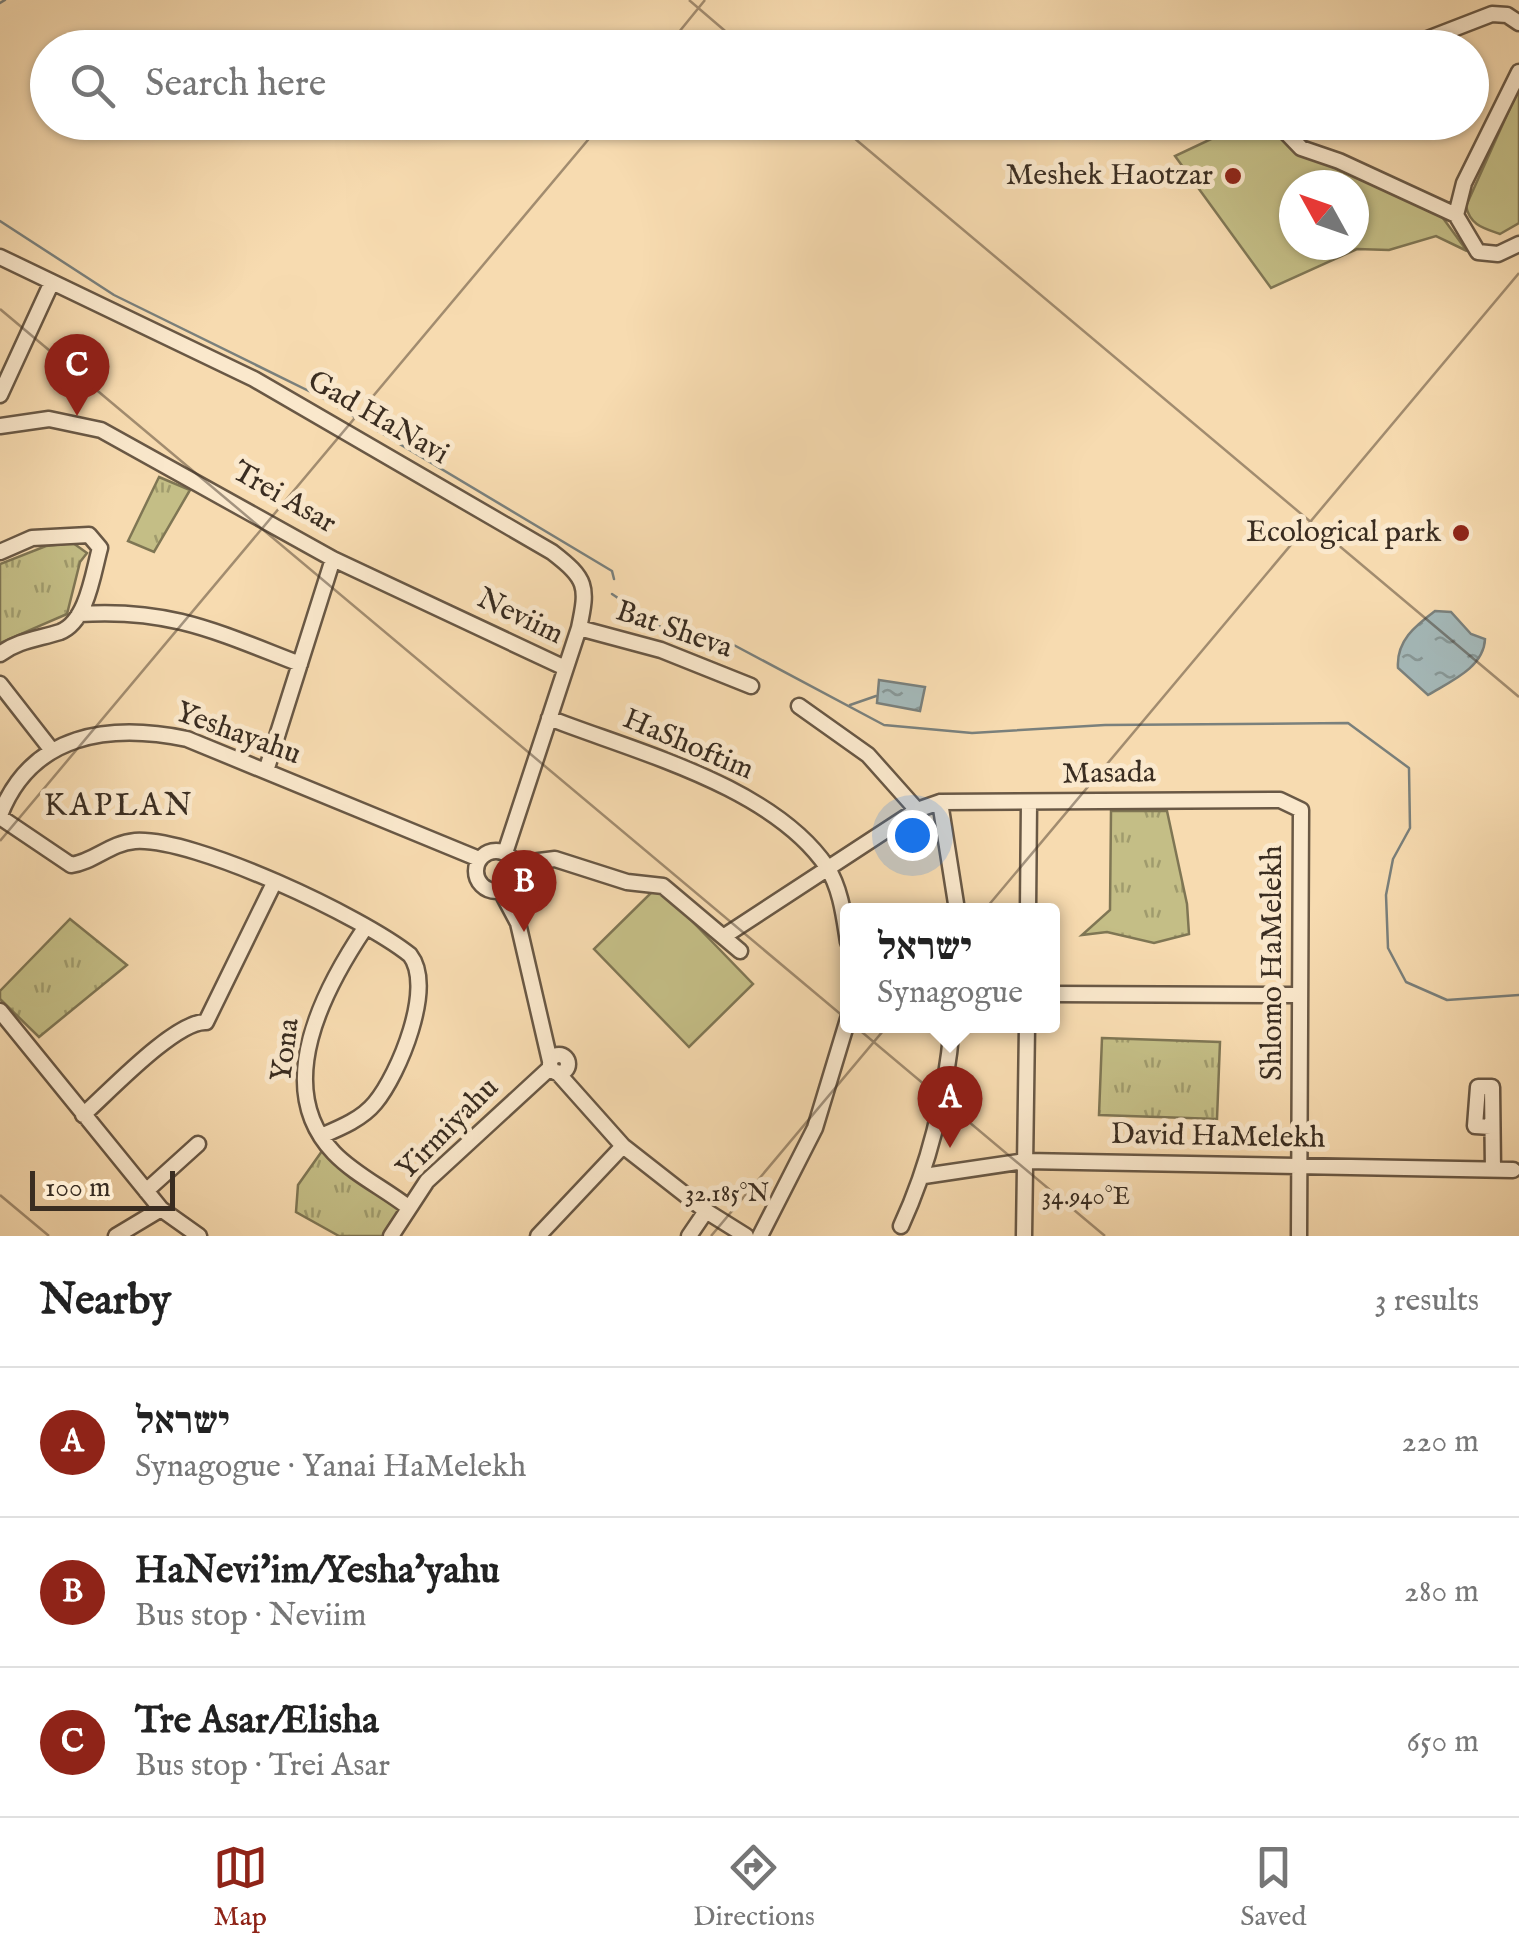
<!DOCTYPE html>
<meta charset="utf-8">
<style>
body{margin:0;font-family:"IM FELL English","Frank Ruhl Libre",serif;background:#f6f6f6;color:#222}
.compass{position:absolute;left:1279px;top:170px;width:90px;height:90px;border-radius:50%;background:#fff;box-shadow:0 2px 8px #0004;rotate:310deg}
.scale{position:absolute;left:30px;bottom:25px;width:145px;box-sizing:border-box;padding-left:10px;border:5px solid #3a2d21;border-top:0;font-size:28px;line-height:35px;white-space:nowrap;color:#3a2d21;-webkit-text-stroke:8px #fae8cc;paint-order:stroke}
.you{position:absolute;left:912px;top:835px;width:35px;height:35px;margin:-25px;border:8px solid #fff;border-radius:50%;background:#1a73e8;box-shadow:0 0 0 15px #1a73e833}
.badge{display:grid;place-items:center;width:65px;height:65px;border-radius:50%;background:#8f2418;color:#fff;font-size:32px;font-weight:700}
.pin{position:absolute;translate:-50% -82px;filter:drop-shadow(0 2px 5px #0008)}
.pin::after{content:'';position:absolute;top:52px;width:35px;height:30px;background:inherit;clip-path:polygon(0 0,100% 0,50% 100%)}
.popup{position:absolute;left:840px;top:903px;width:220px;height:130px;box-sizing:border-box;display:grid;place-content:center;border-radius:10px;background:#fff;filter:drop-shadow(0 2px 8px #0005);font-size:32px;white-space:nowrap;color:#767676}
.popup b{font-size:38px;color:#222}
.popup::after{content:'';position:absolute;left:50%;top:100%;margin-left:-20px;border:20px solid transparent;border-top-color:#fff}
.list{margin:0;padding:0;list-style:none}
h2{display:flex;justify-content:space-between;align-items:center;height:130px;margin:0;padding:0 40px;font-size:42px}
h2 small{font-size:32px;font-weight:400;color:#767676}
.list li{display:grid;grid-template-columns:65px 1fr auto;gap:30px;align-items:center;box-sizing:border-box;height:150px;padding:0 40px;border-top:2px solid #e0e0e0}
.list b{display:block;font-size:38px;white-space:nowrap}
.list p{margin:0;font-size:32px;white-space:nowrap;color:#767676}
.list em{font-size:32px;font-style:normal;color:#767676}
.icon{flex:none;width:55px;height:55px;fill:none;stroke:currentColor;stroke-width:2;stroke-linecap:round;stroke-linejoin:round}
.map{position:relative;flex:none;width:1519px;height:1236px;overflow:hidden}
.search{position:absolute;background:#fff;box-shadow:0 2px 8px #0004;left:30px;right:30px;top:30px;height:110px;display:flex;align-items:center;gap:25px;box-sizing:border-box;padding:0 35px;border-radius:55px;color:#767676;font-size:38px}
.sheet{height:580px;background:#fff}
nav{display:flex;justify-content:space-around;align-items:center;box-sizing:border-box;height:140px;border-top:2px solid #e0e0e0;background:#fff;font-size:28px;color:#767676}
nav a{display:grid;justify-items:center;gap:5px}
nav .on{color:#8f2418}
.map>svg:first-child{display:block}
.grass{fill:#c4be86;stroke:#7f7654;stroke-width:2.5;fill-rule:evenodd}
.park{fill:url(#park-tufts);stroke:#7f7654;stroke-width:2.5}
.water{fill:url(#water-ripples);stroke:#7a807c;stroke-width:2.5}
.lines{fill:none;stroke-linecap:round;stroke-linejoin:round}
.stream{stroke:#7a807c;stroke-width:2.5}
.minor-casing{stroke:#695845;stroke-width:19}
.minor{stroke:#fae8cc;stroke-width:14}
.ticks{fill:none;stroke:#3a2d21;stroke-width:2.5;stroke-opacity:0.45}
.poi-dot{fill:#8f2418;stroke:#fae8cc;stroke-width:4}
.labels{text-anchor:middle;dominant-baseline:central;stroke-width:10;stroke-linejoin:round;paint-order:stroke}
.poi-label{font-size:30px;fill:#3a2d21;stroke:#fae8cc;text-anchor:end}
.street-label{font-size:30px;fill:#3a2d21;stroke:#fae8cc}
.neighbourhood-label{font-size:32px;letter-spacing:2.5px;fill:#3a2d21;stroke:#fae8cc}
.ticks-label{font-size:25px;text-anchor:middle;fill:#3a2d21;stroke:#fae8cc;stroke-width:10;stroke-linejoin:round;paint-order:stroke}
</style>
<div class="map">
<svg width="1519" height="1236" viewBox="0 0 1519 1236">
<defs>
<pattern id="park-tufts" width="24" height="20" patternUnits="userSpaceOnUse" patternTransform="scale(2.5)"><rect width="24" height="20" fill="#c4be86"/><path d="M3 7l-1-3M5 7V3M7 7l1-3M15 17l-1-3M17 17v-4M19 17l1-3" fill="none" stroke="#a09b6d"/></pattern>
<pattern id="water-ripples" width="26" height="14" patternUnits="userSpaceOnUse" patternTransform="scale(2.5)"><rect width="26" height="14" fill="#a4b8b8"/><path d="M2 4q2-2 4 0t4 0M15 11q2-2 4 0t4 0" fill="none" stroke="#879695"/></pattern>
</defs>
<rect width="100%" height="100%" fill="#f7dbb0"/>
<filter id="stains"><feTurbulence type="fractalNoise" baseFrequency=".002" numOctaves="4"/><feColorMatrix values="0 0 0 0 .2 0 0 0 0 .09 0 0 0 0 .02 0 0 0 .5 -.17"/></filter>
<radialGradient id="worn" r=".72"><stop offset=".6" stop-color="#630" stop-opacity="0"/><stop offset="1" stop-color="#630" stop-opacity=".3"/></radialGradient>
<path class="grass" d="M 1519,88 L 1519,223 L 1500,234 C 1483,228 1470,225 1466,206 Z
M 1245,123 L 1264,123 L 1292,149 L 1440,214 L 1467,251 L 1436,236 L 1389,250 L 1357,249 L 1271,288 L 1175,156 ZM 1294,185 L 1354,185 L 1354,245 L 1294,245 Z
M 658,886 L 753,984 L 689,1047 L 594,949 Z"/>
<path class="park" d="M 159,477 L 190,490 L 154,552 L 128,541 Z
M 73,543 L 87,553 L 80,562 L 67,614 L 0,643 L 0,564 L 46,546 Z
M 1111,811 L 1167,811 L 1187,904 L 1189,934 L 1154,943 L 1107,932 L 1082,935 L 1110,910 Z
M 70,919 L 127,965 L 39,1037 L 0,999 L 0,991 Z
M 1102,1038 L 1220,1042 L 1217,1119 L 1099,1115 Z
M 322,1151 L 400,1209 L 385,1236 L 339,1236 L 296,1212 L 298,1185 Z"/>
<path class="water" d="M 1435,611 L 1451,612 L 1471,634 L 1485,639 C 1484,668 1449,682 1428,695 L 1398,668 C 1396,641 1415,626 1435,611 Z
M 879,680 L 925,687 L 920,711 L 877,703 Z"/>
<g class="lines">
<path class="stream" d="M 0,3 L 5,0
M 0,221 L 114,295 L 321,397 L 612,571 L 614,579
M 612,594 L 683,642 L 715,635 L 884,725 L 972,733 L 1105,725 L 1348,723 L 1409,768 L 1410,828 L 1393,859 L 1386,895 L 1388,948 L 1406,982 L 1447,1000 L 1519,995
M 850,705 L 876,696"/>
<g class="minor-casing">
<path id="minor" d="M 1404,48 L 1492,14 L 1507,15 L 1519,23
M 1276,122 L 1301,148 L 1339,161 L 1456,215 L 1464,183 L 1519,72
M 1456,215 L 1478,252 L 1498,254 L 1519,244
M 0,257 L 254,379 L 552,552 C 587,579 588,586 579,628 L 505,853
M 0,395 L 52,282
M 0,426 L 49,419 L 101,430 L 333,559 L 563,667
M 0,552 L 32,538 L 89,535 L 100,548 C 93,573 87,622 60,632 C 38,639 19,640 0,654
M 79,614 C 170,608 217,632 300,664
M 579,628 L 661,650 L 751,686
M 0,684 L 50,748
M 799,706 L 868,755 L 917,810
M 549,718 C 636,752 772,786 827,867 C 841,889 844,917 848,942
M 266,771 L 333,559
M 940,802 L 957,910
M 0,815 C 32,733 110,723 187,739 L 479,859
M 0,817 L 71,865 C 94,862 110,843 135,841 C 194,837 363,917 410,955 C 435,987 399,1074 375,1103 C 362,1119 340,1128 321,1136
M476 871a20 20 0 1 1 40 0a20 20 0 1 1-40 0Z
M 515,864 L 555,859 L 627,882 L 663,886 L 740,951
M 501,891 L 518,923 L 550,1061
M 1028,910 L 1029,803
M 365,928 C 324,989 271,1087 334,1153 C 354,1174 385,1189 408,1207
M 726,935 L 917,810 L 940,802 L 1280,800 L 1301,810 L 1299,1236
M 1052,994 L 1300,995
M 0,1011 L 161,1209 L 199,1236
M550 1064a9 9 0 1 1 18 0a9 9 0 1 1-18 0Z
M 557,1072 L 623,1146 L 706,1211 L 746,1236
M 83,1115 C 108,1093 175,1021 206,1022 L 274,883
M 1491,1127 L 1475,1126 L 1478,1087 L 1492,1087 L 1493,1170
M 924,1176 L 1025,1161 L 1513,1170
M 146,1191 L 198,1144
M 901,1226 C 930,1163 946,1095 952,1026
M 116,1236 L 161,1209
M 391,1236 L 427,1181 L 551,1067
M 538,1236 L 623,1146
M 689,1236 L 706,1211
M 760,1236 L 815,1128 L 848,1019
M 1024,1236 L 1027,1026"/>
</g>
<use href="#minor" class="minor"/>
</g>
<path class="ticks" d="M 689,0 L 745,48M 666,48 L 705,0M 835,122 L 1519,697M 0,309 L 1105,1236M 0,841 L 603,122M 0,1195 L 49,1236M 711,1236 L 1519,273"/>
<g class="poi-dot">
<circle cx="1233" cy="176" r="10"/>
<circle cx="1461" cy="533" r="10"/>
</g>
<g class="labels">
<g class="poi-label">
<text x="1213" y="176">Meshek Haotzar</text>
<text x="1441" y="533">Ecological park</text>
</g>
<g class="street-label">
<text transform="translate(378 418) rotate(30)">Gad HaNavi</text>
<text transform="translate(284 498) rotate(30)">Trei Asar</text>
<text transform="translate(520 617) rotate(26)">Neviim</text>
<text transform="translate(674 630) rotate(19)">Bat Sheva</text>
<text transform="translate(238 734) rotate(20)">Yeshayahu</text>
<text transform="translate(688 745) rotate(23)">HaShoftim</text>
<text transform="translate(1109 774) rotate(-1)">Masada</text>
<text transform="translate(1273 963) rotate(-90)">Shlomo HaMelekh</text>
<text transform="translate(286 1050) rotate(-83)">Yona</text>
<text transform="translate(448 1129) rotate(-45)">Yirmiyahu</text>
<text transform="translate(1218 1137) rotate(1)">David HaMelekh</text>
</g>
<g class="neighbourhood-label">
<text x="119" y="806">KAPLAN</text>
</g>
</g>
<g class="ticks-label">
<text x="727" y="1201">32.185°N</text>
<text x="1086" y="1204">34.940°E</text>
</g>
<rect width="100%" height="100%" filter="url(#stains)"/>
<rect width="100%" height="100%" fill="url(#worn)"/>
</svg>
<svg class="compass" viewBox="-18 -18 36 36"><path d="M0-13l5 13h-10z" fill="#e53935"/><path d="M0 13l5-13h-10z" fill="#767676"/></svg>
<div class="scale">100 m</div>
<div class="you"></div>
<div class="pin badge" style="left:950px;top:1148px">A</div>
<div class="popup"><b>ישראל</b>Synagogue</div>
<div class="pin badge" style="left:524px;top:932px">B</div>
<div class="pin badge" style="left:77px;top:416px">C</div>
<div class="search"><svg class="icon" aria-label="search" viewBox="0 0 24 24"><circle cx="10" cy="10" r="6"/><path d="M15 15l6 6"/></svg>Search here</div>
</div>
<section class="sheet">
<h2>Nearby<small>3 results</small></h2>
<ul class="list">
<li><span class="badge">A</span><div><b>ישראל</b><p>Synagogue · Yanai HaMelekh</p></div><em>220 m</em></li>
<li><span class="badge">B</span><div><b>HaNevi'im/Yesha'yahu</b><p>Bus stop · Neviim</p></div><em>280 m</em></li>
<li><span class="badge">C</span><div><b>Tre Asar/Elisha</b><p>Bus stop · Trei Asar</p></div><em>650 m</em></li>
</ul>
</section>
<nav>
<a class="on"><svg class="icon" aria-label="map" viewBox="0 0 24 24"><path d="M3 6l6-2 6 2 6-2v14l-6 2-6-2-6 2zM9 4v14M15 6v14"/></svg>Map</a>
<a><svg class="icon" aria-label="directions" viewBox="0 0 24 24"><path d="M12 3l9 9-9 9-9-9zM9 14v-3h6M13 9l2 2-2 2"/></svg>Directions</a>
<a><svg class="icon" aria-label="saved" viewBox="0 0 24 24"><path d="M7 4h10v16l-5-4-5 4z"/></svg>Saved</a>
</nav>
